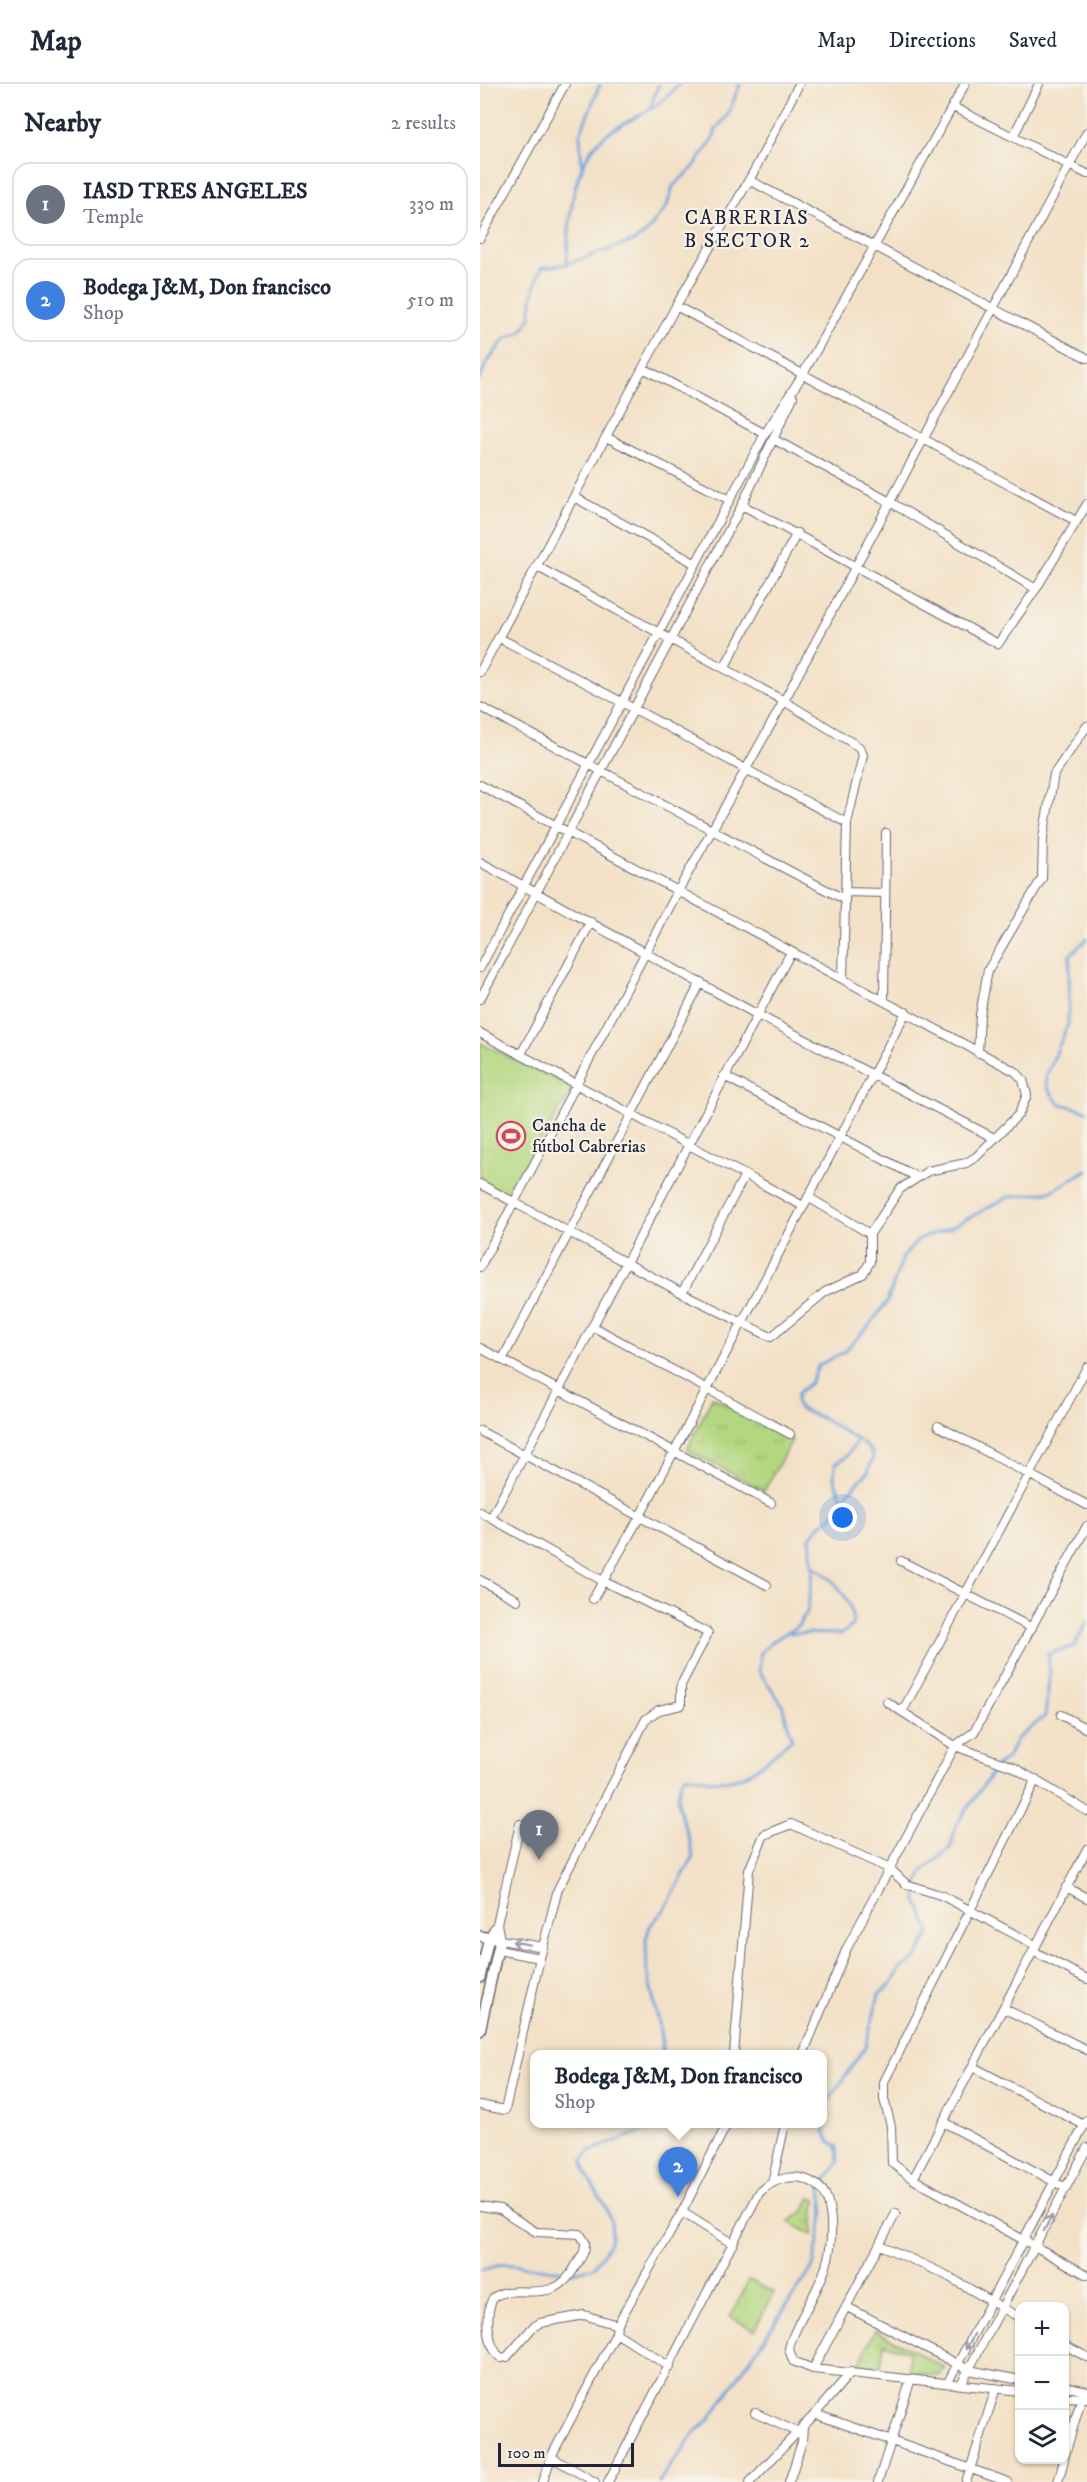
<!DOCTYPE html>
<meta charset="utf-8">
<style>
body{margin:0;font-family:"IM FELL DW Pica",serif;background:#f2f2f3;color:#1f2937}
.controls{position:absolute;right:18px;bottom:18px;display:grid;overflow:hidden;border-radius:12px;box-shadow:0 2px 4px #0004}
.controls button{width:54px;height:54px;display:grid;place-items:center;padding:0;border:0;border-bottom:2px solid #e0e1e3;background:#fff;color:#1f2937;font:30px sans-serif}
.scale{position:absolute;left:18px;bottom:15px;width:136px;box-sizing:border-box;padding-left:6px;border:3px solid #22223b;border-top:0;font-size:16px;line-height:21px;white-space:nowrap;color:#22223b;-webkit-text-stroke:4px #f7f3e8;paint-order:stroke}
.you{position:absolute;left:363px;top:1434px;width:21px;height:21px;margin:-15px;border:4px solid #fff;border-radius:50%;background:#1a73e8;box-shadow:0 0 0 9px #1a73e833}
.badge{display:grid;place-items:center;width:39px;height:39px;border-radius:50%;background:#d1495b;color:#fff;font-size:20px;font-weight:700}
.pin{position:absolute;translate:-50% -50px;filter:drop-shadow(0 2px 3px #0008)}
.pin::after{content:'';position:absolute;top:32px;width:21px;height:18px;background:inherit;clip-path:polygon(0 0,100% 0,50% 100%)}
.popup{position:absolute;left:50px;top:1966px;width:297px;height:78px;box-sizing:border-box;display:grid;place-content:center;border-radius:12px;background:#fff;filter:drop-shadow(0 2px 4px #0005);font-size:20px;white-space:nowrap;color:#747a83}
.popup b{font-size:22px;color:#1f2937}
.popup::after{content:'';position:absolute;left:50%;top:100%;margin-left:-12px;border:12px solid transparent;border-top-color:#fff}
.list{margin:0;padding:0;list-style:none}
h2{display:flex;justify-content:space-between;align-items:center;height:78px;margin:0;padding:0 24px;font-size:26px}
h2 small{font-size:20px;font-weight:400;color:#747a83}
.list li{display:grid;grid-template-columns:39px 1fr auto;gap:18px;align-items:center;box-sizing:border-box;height:84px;margin:0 12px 12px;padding:0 12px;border:2px solid #e0e1e3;border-radius:18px}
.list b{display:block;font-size:22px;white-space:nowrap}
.list p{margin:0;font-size:20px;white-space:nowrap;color:#747a83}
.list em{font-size:20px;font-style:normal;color:#747a83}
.icon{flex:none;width:33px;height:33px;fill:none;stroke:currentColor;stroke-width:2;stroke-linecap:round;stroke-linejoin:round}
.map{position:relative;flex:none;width:607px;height:2398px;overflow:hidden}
header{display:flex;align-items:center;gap:36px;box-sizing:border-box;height:84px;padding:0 30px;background:#fff;border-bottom:2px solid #e0e1e3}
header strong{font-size:28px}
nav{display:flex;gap:33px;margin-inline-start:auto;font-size:21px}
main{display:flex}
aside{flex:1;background:#fff}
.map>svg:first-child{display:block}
.grass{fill:url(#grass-tufts);stroke:#6a7c5e;stroke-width:1.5}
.pitch{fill:#b3d780;stroke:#6a7c5e;stroke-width:1.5}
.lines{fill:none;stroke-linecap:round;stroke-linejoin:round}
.stream{stroke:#6ea2da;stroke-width:3}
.minor-casing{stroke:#6b656c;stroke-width:10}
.tertiary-casing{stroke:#6b656c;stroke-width:12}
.minor{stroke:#fff;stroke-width:8}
.tertiary{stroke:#fff;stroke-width:9}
.oneway{stroke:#9c9ca7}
.labels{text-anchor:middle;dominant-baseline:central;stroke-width:4.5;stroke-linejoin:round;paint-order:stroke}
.poi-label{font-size:18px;fill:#22223b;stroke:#f7f3e8;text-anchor:start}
.neighbourhood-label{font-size:20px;letter-spacing:1.5px;fill:#22223b;stroke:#f7f3e8}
</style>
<header>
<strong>Map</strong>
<nav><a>Map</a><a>Directions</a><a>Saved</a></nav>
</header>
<main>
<aside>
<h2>Nearby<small>2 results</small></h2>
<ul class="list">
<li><span class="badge" style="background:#6b7280">1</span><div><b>IASD TRES ANGELES</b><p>Temple</p></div><em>330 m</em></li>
<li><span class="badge" style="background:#3f7fe0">2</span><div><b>Bodega J&amp;M, Don francisco</b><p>Shop</p></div><em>510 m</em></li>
</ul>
</aside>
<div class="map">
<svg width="607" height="2398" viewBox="0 0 607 2398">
<defs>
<pattern id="grass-tufts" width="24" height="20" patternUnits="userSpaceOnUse" patternTransform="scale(1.5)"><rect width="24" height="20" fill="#b3d780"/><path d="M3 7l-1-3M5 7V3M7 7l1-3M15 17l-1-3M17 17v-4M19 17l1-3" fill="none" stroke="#9ab870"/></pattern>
</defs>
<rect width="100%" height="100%" fill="#f7f3e8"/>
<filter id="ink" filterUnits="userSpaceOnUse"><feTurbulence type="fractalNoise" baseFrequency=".0167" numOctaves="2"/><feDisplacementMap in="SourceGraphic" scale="12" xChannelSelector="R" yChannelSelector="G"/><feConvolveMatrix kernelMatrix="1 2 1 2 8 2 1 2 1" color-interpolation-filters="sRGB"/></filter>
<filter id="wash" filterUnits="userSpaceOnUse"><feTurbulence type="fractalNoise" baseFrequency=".008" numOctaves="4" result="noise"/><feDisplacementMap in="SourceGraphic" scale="24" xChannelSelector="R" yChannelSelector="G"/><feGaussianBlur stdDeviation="1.35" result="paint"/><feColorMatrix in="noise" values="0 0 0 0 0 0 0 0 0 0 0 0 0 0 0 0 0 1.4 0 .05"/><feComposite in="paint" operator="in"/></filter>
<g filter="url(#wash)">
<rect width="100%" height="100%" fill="#f3e1c7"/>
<path class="grass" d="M 232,1313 L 312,1356 L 284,1407 L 207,1366 Z
M 330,2114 L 336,2116 L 333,2151 L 308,2138 L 323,2128 Z
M 395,2246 L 465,2284 L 459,2292 L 429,2288 L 429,2268 L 404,2260 L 401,2283 L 379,2281 Z"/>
<path class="pitch" d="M 0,959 L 94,1004 L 24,1113 L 0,1100 Z
M 269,2196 L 294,2208 L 275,2246 L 250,2233 Z"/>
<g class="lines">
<path class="stream" d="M 169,26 L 179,0
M 102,87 L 100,50 L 120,0
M 87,180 C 89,137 90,73 131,47 C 160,29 175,28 199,0
M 0,295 L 6,280 L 24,256 L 42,247 L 50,234 L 53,209 L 61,184 L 87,180 L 154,157 L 166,149 L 187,122 L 193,102 L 213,84 L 233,55 L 236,45 L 248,31 L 260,0
M 607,855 L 590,871 L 588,940 L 566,993 L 567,1003 L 578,1019 L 607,1027
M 362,1415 L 354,1393 L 355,1380 L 367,1372 L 377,1357
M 310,1549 L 361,1550 L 372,1542 C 376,1517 351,1492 332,1481
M 183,1970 L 179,1939 L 167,1887 L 166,1855 L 170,1842 L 185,1825 L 213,1773 C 211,1747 186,1717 205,1692 C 216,1690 226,1697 237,1697 C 269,1698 288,1674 312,1655 L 302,1620 L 279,1587 L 281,1568 L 296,1555 L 318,1542 L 327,1528 L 333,1488 L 330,1454 L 339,1442 L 352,1433 L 362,1415 L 387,1389 L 393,1374 L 392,1368 L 384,1360 L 342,1334 L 320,1325 L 316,1319 L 317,1310 L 330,1299 L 339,1281 L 364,1268 L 388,1243 L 407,1218 L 423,1173 L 439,1155 L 470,1144 L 528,1113 L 570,1108 L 607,1086
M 0,2186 L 25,2180 L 93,2188 L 114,2183 C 119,2175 129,2163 131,2154 C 137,2123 105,2103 103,2075 L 110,2067 L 182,2040
M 179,2398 L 216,2347 L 229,2336 L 333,2183 L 344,2128 L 341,2104 L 358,2078 L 357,2062 L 349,2057 L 344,2046 L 343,2033 L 347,2019 L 386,1961 L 399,1910 L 412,1900 L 420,1885 L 436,1874 L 450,1848 L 437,1817 L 437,1803 L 443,1787 L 471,1763 L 475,1743 L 516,1683 L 527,1674 L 537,1655 L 565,1632 L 570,1589 L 568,1570 L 594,1562 L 607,1538"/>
</g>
</g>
<g filter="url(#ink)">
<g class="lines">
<g class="minor-casing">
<path id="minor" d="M 473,23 L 607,90
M 533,53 L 559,0
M 269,96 L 607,274
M 0,154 L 85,0
M 196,222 L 596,437
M 163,284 L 285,350
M 126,353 L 250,416
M 295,356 L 410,418 L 556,505
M 94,413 L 216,480
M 262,421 L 518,560 L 556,505 L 607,420
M 56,482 L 304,617 L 379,663 L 383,671 L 367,739 L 363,895
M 19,554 C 136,613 250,678 367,739
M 244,584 L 317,449
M 0,588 L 196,222 L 273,89 L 319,0
M 0,623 C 122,686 242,753 364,815
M 0,701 L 536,988 L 543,996 L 547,1011 L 539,1030 L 496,1073 L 486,1079 L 448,1087 L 420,1105 L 390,1150 L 390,1178 L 383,1190 L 345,1208 L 291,1253 L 202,1209 L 0,1100
M 0,778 L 276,930 L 514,1054
M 365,808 L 405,809
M 0,884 L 285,350 L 323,290 L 485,0
M 0,915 L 262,421 L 313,313
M 404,916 L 406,749
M 0,949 L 323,1122
M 498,969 L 500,931 L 508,886 L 562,794 L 563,754 L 574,690 L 607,642
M 41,970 L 111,838
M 244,992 L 437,1093
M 328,1113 L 390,1150
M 0,1183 L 198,807 L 304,617 L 607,48
M 202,1209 L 265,1091
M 112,1242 L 310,1350
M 0,1264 L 291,1419
M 22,1276 L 221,898
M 458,1342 L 607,1421
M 0,1347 L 287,1501
M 0,1428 L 123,1497 L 228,1549 L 201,1601 L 201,1621 L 179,1626 L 166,1635 L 78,1805 L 60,1874 L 18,1866
M 11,1434 L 311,868
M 421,1477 L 552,1544
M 0,1496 L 37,1516
M 113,1515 L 160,1432 L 426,928
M 407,1618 L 475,1662 L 533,1683 L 607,1727
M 422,1628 L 607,1283
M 581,1631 L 607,1645
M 556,1695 L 404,1998 L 404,2015 L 411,2042 L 412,2079 L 433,2095 L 607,2191
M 586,1803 L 607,1814
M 17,1840 L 20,1856 L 63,1863
M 9,1853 L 17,1840 L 40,1740
M 553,1867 L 607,1895
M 523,1924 L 607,1966
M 254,1970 L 269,1786 L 284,1751 L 311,1740 L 410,1785 L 426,1800 L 463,1812 L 555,1861
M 323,1970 L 367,1864 L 475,1662 L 494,1648 L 607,1442
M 493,1983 L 604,2041
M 0,2021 L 25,2026 L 60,1874
M 463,2038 L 586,2104
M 433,2095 L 607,1765
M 292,2099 L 305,2040
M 0,2122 L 20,2125 L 56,2148 L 100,2150 L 105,2158 C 106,2168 100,2175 95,2183 C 73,2225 35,2196 13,2214 C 5,2229 7,2263 21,2274 L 27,2273 L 53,2243 L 60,2239 L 104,2231 L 137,2241
M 202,2128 L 253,2160
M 400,2161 L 464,2190 L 540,2234
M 367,2223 L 489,2286 L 540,2296
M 136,2249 L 190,2283
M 584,2261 L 607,2273
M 333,2285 L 416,2129
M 468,2298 L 607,2036
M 481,2300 L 607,2064
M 584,2302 L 607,2307
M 584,2313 L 607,2314
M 275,2329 L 317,2348
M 335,2330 L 528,2398
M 71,2373 L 115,2398
M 584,2374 L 601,2316
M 63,2398 L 71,2373 L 136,2249 L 137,2241 L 202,2128 L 247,2040
M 128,2398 L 279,2109 C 291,2097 308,2090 325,2095 C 347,2102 349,2117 351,2137 C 354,2192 329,2211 311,2257 L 309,2265 L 313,2277 L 333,2285 L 540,2307
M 270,2398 L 335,2330 L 371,2288
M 309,2398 L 322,2358 L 323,2342
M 398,2398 L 431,2295
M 486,2398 L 516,2304
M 578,2398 L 584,2376"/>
</g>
<g class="tertiary-casing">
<path id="tertiary" d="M 0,1852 L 20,1856 L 0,1947
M 0,1894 L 9,1853"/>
</g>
<use href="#minor" class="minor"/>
<use href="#tertiary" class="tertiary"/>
</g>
<defs><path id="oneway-shaft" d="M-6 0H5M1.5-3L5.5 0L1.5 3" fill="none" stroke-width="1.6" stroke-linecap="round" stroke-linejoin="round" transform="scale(1.5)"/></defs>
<g class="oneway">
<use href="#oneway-shaft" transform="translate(41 1859) rotate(-170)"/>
<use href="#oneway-shaft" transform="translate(568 2139) rotate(-62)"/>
<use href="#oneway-shaft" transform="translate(490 2258) rotate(118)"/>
</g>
</g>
<defs>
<g id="stadium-ring" transform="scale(1.5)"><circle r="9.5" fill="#f7f3e8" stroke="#d1495b" stroke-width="1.5"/><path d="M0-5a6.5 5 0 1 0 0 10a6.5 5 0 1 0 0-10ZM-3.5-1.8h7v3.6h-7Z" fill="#d1495b"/></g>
</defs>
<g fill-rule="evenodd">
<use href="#stadium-ring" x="31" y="1052"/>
</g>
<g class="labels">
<g class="poi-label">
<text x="52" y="1042">Cancha de<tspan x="52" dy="21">fútbol Cabrerias</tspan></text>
</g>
<g class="neighbourhood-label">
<text x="267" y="134">CABRERIAS<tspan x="267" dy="23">B SECTOR 2</tspan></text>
</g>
</g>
</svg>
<div class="controls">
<button>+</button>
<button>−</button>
<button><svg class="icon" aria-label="layers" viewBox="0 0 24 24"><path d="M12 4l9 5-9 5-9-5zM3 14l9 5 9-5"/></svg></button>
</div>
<div class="scale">100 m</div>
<div class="you"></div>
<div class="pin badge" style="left:59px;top:1776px;background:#6b7280">1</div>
<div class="pin badge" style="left:198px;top:2113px;background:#3f7fe0">2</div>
<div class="popup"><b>Bodega J&amp;M, Don francisco</b>Shop</div>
</div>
</main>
